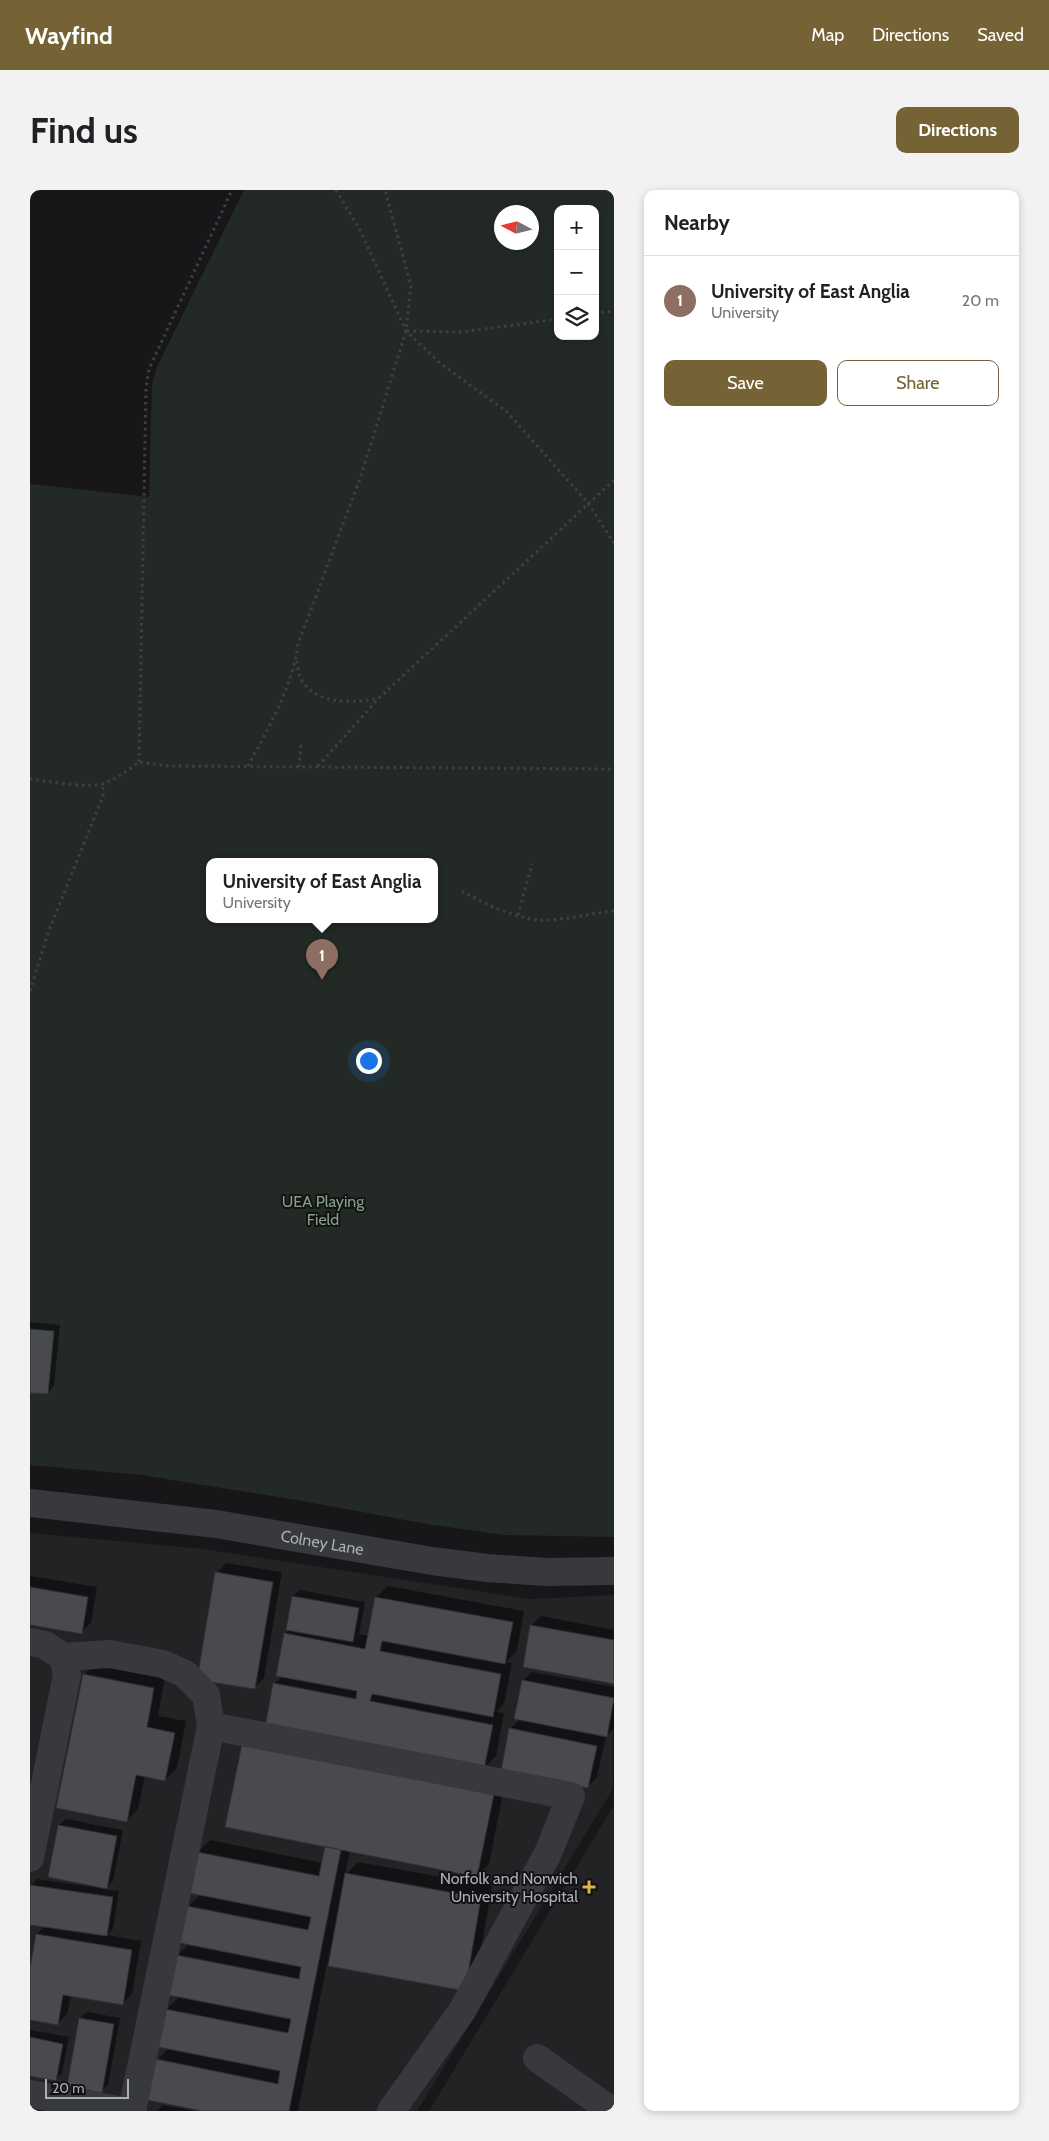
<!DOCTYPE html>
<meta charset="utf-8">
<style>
body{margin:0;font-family:Cabin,sans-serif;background:#f2f2f2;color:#202124}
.controls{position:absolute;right:15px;top:15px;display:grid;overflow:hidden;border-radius:10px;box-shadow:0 2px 8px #0003}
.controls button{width:45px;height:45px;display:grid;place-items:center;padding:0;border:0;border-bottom:1px solid #e0e0e0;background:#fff;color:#202124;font:25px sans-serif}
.compass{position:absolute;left:464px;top:15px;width:45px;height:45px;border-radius:50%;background:#fff;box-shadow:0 2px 8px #0003;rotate:277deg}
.scale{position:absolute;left:15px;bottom:12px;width:84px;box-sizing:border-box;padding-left:5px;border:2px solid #abaeb7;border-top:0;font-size:14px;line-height:18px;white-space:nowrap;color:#abaeb7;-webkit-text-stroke:4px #121214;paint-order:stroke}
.you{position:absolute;left:338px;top:870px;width:18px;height:18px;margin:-12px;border:4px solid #fff;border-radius:50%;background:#1a73e8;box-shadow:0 0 0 8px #1a73e833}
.badge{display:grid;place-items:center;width:32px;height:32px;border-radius:50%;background:#756335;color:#fff;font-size:16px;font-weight:700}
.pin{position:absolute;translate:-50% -41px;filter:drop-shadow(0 1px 2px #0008)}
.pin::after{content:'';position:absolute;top:26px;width:18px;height:15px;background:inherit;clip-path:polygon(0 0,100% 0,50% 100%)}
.popup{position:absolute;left:176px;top:668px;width:232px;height:65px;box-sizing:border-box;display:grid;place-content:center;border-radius:10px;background:#fff;filter:drop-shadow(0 1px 4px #0005);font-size:16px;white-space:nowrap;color:#757577}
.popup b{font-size:19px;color:#202124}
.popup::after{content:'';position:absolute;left:50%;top:100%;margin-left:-10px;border:10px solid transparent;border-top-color:#fff}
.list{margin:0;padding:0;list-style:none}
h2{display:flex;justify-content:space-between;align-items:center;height:65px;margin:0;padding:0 20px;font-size:21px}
h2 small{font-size:16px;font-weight:400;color:#757577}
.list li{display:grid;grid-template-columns:32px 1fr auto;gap:15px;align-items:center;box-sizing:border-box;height:90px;padding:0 20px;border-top:1px solid #e0e0e0}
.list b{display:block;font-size:19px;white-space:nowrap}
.list p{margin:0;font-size:16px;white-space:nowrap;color:#757577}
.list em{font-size:16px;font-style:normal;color:#757577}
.actions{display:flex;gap:10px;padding:15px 20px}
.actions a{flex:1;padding:11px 0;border:1px solid #756335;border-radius:10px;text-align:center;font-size:18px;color:#756335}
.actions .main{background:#756335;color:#fff}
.icon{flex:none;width:28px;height:28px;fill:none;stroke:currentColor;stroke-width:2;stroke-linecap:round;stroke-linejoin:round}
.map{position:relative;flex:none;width:584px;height:1921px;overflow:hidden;border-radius:10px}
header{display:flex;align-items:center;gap:30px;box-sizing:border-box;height:70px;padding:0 25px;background:#756335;color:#fff}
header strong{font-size:24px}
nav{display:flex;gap:28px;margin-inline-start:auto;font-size:18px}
.intro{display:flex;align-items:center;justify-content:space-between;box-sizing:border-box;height:120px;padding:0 30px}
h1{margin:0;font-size:35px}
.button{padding:12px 22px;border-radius:10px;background:#756335;color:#fff;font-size:18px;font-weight:700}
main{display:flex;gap:30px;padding:0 30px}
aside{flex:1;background:#fff;border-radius:10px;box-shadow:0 2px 8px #0003}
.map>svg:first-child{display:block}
.built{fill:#232326}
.green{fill:#232a25;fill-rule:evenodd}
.shadow{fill:#0007;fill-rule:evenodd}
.building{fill:#494a4e;stroke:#313134}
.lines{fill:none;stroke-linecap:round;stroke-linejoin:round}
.path{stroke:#3f4044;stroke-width:3;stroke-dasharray:2.5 4;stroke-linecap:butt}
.minor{stroke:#38393d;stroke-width:28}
.poi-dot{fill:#deb449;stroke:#121214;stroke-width:2}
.labels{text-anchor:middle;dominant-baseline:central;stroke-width:4;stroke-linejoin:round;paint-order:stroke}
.park-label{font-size:16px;fill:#84a087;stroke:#121214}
.street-label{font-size:16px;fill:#abaeb7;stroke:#121214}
.poi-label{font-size:16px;fill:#abaeb7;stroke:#121214;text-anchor:end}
</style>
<header>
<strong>Wayfind</strong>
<nav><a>Map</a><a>Directions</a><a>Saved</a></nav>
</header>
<div class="intro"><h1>Find us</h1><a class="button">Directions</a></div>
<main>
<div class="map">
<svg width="584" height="1921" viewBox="0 0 584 1921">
<rect width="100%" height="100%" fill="#171719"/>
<path class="built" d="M 0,1343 L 173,1359 L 500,1409 L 584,1405 L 583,1599 L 387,1921 L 0,1921 Z
M 584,1615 L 584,1921 L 399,1921 L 485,1779 Z"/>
<path class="green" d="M 214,0 L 584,0 L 584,1347 L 474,1345 L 397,1334 L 273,1311 L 112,1285 L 0,1275 L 0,294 L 119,307 L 122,195 L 126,179 ZM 528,19 L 565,19 L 565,146 L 528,146 ZM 472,22 L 502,22 L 502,52 L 472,52 ZM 180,671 L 404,671 L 404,729 L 180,729 Z"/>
<path class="shadow" d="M 0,1132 L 30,1135 L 24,1196 L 18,1203 L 0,1201 Z
M 196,1373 L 252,1382 L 234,1488 L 224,1498 L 187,1383 Z
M 0,1386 L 67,1397 L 61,1433 L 51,1442 L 0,1433 Z
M 358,1396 L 494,1421 L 487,1461 L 476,1472 L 482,1473 L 474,1514 L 466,1522 L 474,1523 L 466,1566 L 454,1578 L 244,1494 L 252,1486 L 255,1444 L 260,1439 L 263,1406 L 270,1400 L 335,1412 L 329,1444 L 339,1446 L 346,1407 Z
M 511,1426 L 584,1440 L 584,1493 L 494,1476 L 501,1436 Z
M 66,1473 L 135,1487 L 128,1526 L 156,1531 L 147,1578 L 135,1590 L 115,1586 L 108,1619 L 97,1631 L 54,1485 Z
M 502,1482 L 584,1497 L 584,1538 L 576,1546 L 567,1587 L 558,1597 L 480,1539 L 490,1529 L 493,1491 Z
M 475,1593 L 459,1674 L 447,1685 L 320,1660 L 315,1685 L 328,1672 L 462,1696 L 446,1788 L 434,1799 L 297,1774 L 268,1921 L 179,1921 L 127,1870 L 139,1858 L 137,1819 L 150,1806 L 147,1766 L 159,1754 L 158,1717 L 171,1704 L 168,1662 L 180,1650 L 293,1673 L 296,1656 ZM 232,1822 L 262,1828 L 262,1830 L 231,1824 Z
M 36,1629 L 93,1640 L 83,1691 L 75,1699 L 89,1701 L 83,1739 L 77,1745 L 111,1751 L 102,1804 L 92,1814 L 41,1805 L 37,1824 L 28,1833 L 0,1829 L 0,1786 L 7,1744 L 15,1736 L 0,1734 L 0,1697 L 7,1689 L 62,1697 L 29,1635 Z
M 57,1822 L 90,1828 L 78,1895 L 71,1901 L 50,1828 Z
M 0,1840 L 39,1847 L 32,1883 L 26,1889 L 0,1885 Z
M 0,1908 L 68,1921 L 0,1921 Z
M 133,1915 L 165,1921 L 127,1921 Z"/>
<path class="building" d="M 0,1139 L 24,1141 L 18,1204 L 0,1203 Z
M 185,1382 L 243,1392 L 225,1499 L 167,1490 Z
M 0,1397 L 58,1407 L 52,1444 L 0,1435 Z
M 262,1406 L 329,1418 L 323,1452 L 256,1440 Z
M 345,1407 L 483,1432 L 475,1474 L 352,1451 L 350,1461 L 471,1484 L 463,1527 L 342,1504 L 340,1511 L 463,1535 L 454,1579 L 235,1538 L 243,1493 L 326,1509 L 327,1501 L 246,1486 L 254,1443 L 335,1459 Z
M 500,1435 L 584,1450 L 584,1494 L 493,1477 Z
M 53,1484 L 124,1498 L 117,1537 L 145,1543 L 135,1591 L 106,1585 L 97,1632 L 26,1618 Z
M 492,1490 L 584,1508 L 577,1547 L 484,1529 Z
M 479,1538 L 567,1556 L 558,1598 L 471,1581 Z
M 212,1554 L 464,1604 L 447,1687 L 195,1637 Z
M 28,1635 L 87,1646 L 77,1699 L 18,1687 Z
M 295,1656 L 311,1660 L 259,1921 L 172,1921 L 117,1910 L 126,1869 L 248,1894 L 250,1881 L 128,1857 L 135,1819 L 258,1843 L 261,1829 L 138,1805 L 146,1765 L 269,1789 L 271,1777 L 150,1753 L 157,1716 L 278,1740 L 281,1727 L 159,1703 L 167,1662 L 289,1686 Z
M 315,1683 L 451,1708 L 435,1801 L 298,1776 Z
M 0,1695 L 83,1707 L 77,1746 L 0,1735 Z
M 6,1744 L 102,1760 L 93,1815 L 33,1805 L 28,1835 L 0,1830 L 0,1778 Z
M 49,1828 L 84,1834 L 72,1903 L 37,1896 Z
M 0,1847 L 33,1854 L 26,1891 L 0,1886 Z"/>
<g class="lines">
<path class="path" d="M 306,0 L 330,40 L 376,141 L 410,173 L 477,222 L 558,313 L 584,353
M 565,123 L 584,121
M 377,141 L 432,142 L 528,129
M 267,471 C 268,477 268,484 271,489 C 286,516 325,513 349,508
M 109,572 L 116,199 L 119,179 L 202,0
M 218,576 C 238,539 263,495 268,454 L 331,286 L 376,141 L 381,96 L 355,0
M 288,576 L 349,508 L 584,290
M 269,577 L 271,553
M 0,589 C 19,591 58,599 75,593 C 88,588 98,580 109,572 L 137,576 L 584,579
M 432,701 C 455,714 491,732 519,730 C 541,729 562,723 584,721
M 488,725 L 502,674
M 0,801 L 18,743 L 73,606 L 73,594"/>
<g class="minor">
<path id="s1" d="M 0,1313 L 186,1334 L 402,1371 L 457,1378 L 517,1382 L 584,1381"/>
<path d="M 0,1452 L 15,1455 L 33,1467 L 37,1485 L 0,1668"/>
<path d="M 33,1467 L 80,1464 L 133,1474 L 155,1484 L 176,1505 L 181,1536"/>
<path d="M 507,1868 L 572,1914 L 584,1921"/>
<path d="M 0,1904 L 94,1921"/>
<path d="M 102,1921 L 181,1536 L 541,1606 L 518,1663 L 432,1821 L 361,1921"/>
</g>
</g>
<path class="poi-dot" d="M556.5 1689.5h5v5h5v5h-5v5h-5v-5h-5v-5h5z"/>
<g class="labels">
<g class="park-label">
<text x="293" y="1011">UEA Playing<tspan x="293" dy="18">Field</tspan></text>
</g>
<g class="street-label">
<text stroke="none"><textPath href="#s1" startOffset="295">Colney Lane</textPath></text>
</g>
<g class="poi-label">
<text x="548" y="1688">Norfolk and Norwich<tspan x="548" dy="18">University Hospital</tspan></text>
</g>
</g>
</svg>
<div class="controls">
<button>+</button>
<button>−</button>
<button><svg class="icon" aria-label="layers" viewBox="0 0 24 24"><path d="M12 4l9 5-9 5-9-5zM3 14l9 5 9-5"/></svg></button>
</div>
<svg class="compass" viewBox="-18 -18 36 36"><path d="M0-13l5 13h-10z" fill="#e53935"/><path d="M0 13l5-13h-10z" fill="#757577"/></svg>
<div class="scale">20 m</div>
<div class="you"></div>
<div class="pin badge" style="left:292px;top:790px;background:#8d6e63">1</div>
<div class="popup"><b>University of East Anglia</b>University</div>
</div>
<aside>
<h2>Nearby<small></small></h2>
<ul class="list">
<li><span class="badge" style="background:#8d6e63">1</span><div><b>University of East Anglia</b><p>University</p></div><em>20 m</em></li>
</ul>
<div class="actions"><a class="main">Save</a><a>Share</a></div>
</aside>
</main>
